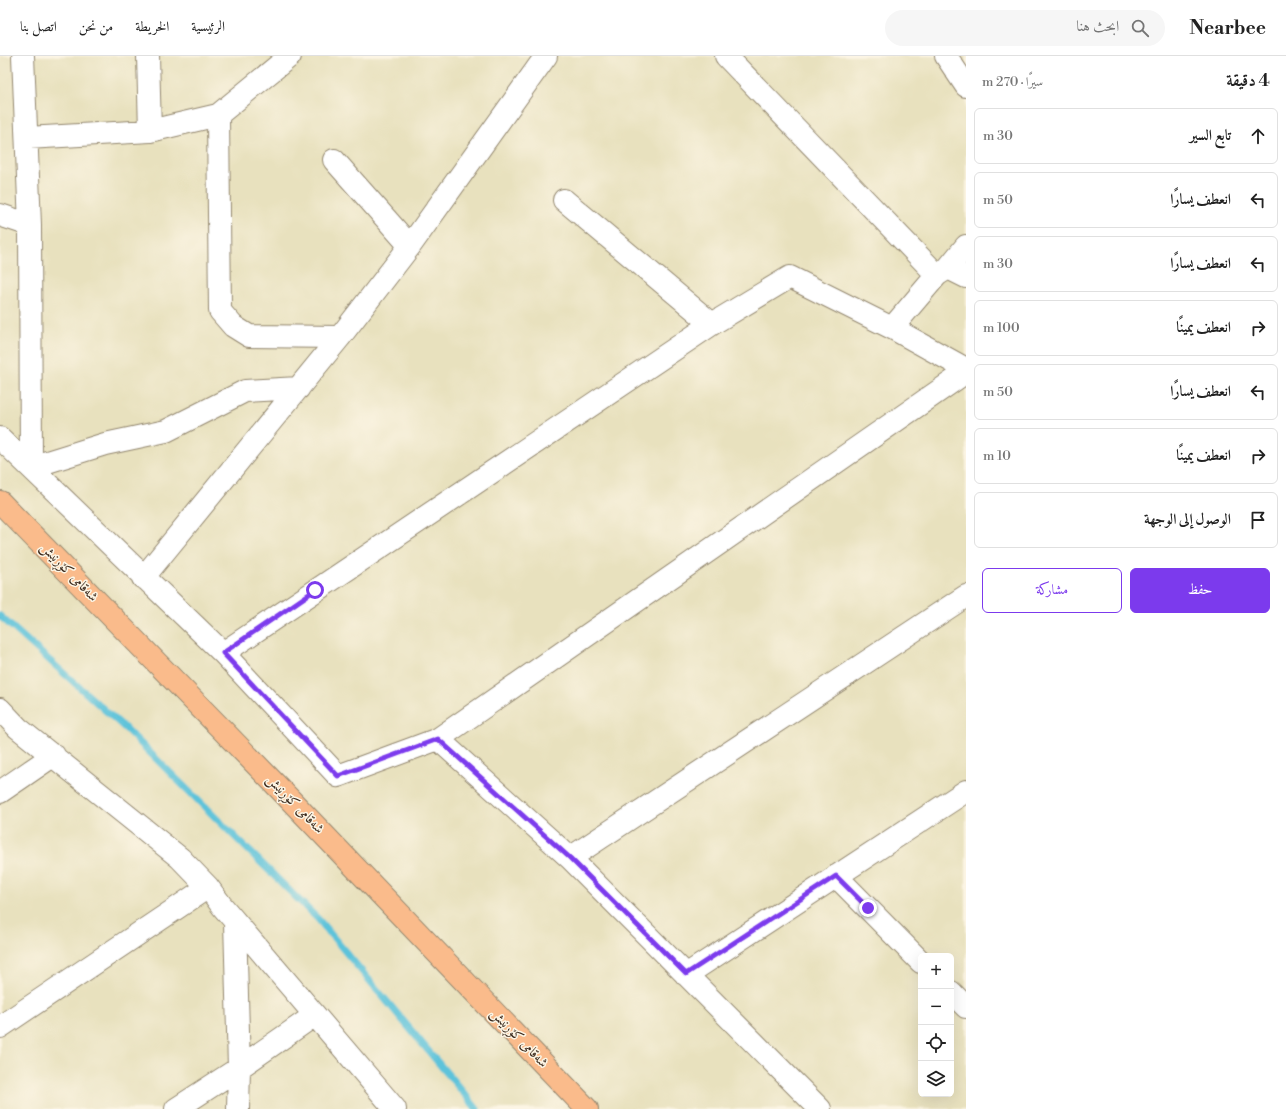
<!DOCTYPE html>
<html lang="ar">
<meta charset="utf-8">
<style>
body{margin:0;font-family:"Libre Bodoni",Amiri,serif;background:#f6f6f6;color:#222;direction:rtl}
.controls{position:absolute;right:12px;bottom:12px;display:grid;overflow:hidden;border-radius:6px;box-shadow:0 4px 16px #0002}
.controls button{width:36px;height:36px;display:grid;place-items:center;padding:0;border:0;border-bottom:1px solid #e0e0e0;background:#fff;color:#222;font:20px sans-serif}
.stop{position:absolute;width:12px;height:12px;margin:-9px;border:3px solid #7c3aed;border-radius:50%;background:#fff}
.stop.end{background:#7c3aed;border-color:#fff;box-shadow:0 1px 4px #0008}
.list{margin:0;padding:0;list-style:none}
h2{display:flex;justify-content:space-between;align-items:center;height:52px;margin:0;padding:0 16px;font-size:17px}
h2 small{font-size:13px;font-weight:400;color:#767676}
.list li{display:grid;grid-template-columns:26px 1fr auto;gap:12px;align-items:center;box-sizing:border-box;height:56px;margin:0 8px 8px;padding:0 8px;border:1px solid #e0e0e0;border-radius:6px}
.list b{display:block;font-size:15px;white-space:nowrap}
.list em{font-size:13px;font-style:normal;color:#767676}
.actions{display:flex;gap:8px;padding:12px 16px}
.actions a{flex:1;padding:9px 0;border:1px solid #7c3aed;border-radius:6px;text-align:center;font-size:14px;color:#7c3aed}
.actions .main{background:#7c3aed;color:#fff}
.icon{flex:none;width:22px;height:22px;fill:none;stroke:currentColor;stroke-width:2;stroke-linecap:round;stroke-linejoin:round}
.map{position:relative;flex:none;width:966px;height:1053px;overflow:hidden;direction:ltr}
header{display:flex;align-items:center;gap:24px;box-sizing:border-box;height:56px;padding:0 20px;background:#fff;border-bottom:1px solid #e0e0e0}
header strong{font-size:19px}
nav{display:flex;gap:22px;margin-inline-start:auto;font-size:14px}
.search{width:280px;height:36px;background:#f6f6f6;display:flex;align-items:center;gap:10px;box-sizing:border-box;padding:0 14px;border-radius:22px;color:#767676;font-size:15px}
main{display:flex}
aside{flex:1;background:#fff}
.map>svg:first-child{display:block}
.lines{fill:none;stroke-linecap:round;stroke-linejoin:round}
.stream{stroke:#5dc3da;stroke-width:7}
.minor-casing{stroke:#92866e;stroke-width:24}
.major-casing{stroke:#92866e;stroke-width:24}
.minor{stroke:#fff;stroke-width:22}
.major{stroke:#fabb8b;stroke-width:22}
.route{stroke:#7c3aed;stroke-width:5}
.labels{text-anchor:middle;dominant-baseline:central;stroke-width:3;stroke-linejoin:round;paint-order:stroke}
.street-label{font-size:14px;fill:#3b2a1e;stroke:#fcf5e5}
</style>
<header>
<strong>Nearbee</strong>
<div class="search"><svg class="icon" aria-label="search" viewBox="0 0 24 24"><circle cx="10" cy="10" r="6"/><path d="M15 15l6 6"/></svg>ابحث هنا</div>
<nav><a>الرئيسية</a><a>الخريطة</a><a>من نحن</a><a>اتصل بنا</a></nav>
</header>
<main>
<aside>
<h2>4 دقيقة<small>سيرًا · 270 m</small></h2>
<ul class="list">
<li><svg class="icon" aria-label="ahead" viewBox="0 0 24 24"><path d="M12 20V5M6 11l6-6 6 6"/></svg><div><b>تابع السير</b></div><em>30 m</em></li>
<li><svg class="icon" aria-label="left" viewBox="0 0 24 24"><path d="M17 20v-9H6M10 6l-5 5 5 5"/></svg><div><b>انعطف يسارًا</b></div><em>50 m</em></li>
<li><svg class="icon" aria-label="left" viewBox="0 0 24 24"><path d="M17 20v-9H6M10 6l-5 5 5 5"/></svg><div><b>انعطف يسارًا</b></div><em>30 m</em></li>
<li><svg class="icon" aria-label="right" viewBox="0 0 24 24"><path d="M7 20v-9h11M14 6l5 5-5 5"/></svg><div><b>انعطف يمينًا</b></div><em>100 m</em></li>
<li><svg class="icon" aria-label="left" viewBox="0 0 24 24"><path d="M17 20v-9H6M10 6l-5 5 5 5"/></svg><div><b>انعطف يسارًا</b></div><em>50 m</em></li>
<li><svg class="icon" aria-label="right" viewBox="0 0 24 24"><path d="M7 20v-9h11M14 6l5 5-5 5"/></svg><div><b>انعطف يمينًا</b></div><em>10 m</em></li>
<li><svg class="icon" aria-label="arrive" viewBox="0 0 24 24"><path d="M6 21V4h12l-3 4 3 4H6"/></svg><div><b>الوصول إلى الوجهة</b></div></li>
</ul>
<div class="actions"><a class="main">حفظ</a><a>مشاركة</a></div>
</aside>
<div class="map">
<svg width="966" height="1053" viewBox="0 0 966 1053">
<rect width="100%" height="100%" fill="#fcf5e5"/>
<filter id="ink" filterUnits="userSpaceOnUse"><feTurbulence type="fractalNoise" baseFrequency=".025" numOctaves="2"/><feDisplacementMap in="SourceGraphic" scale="8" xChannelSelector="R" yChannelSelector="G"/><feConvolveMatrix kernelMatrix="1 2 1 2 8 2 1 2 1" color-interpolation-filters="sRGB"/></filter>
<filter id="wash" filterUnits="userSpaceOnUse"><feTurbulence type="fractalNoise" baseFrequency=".012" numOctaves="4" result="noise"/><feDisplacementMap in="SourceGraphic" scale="16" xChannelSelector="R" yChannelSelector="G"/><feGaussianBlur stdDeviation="0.9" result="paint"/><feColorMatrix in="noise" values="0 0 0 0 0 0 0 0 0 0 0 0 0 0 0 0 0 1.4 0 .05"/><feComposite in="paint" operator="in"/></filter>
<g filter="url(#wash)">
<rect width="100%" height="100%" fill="#e8e1be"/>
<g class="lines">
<path class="stream" d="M 0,560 L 127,674 L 318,863 L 477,1053"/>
</g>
</g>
<g filter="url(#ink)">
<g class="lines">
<g class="minor-casing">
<path id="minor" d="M 23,0 L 30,169 L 31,411 L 105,388 L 166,375 L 245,335 L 299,332
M 148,0 L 150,75
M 726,0 L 937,219
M 946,0 L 966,30
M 218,59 L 220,255 L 233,270 L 249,280 L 340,281
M 27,82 L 150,75 L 218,59 L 290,0
M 334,104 L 410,190
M 564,144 L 712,268
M 0,159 L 30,169
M 948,212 L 966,221
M 892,272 L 937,219 L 948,212 L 966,190
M 0,382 L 223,597 L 338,720 L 438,683 L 966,316
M 143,522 L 340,281 L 410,190 L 546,0
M 223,597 L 712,268 L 790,221 L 892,272 L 966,313
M 0,653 L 18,672 L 180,802 L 208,831 L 222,850 L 395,1053
M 438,683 L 570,802 L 820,1053
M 0,736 L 54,699
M 570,802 L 966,540
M 836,820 L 921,906
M 235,866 L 239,1012 L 238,1053
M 686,919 L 966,735
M 951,936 L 966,951
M 0,971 L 208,831
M 176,1053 L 239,1012 L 315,959"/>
</g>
<g class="major-casing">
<path id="major" d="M 0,446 L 278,731 L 587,1053"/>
</g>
<use href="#minor" class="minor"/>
<use href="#major" class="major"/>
</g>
</g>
<g class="lines" filter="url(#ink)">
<path class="route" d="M 315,534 L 223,597 L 338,720 L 438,683 L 570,802 L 686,918 L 836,820 L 868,852"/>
</g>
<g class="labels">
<g class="street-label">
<text transform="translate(69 516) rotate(46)">شەقامی کۆڕنیش</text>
<text transform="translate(295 748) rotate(46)">شەقامی کۆڕنیش</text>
<text transform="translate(519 982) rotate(46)">شەقامی کۆڕنیش</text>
</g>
</g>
</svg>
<div class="controls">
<button>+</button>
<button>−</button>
<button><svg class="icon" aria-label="locate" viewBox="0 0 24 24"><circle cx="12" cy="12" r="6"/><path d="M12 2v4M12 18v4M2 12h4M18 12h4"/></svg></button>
<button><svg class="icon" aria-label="layers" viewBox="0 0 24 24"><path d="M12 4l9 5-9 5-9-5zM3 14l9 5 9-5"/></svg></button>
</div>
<div class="stop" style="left:315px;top:534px"></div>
<div class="stop end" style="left:868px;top:852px"></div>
</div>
</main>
